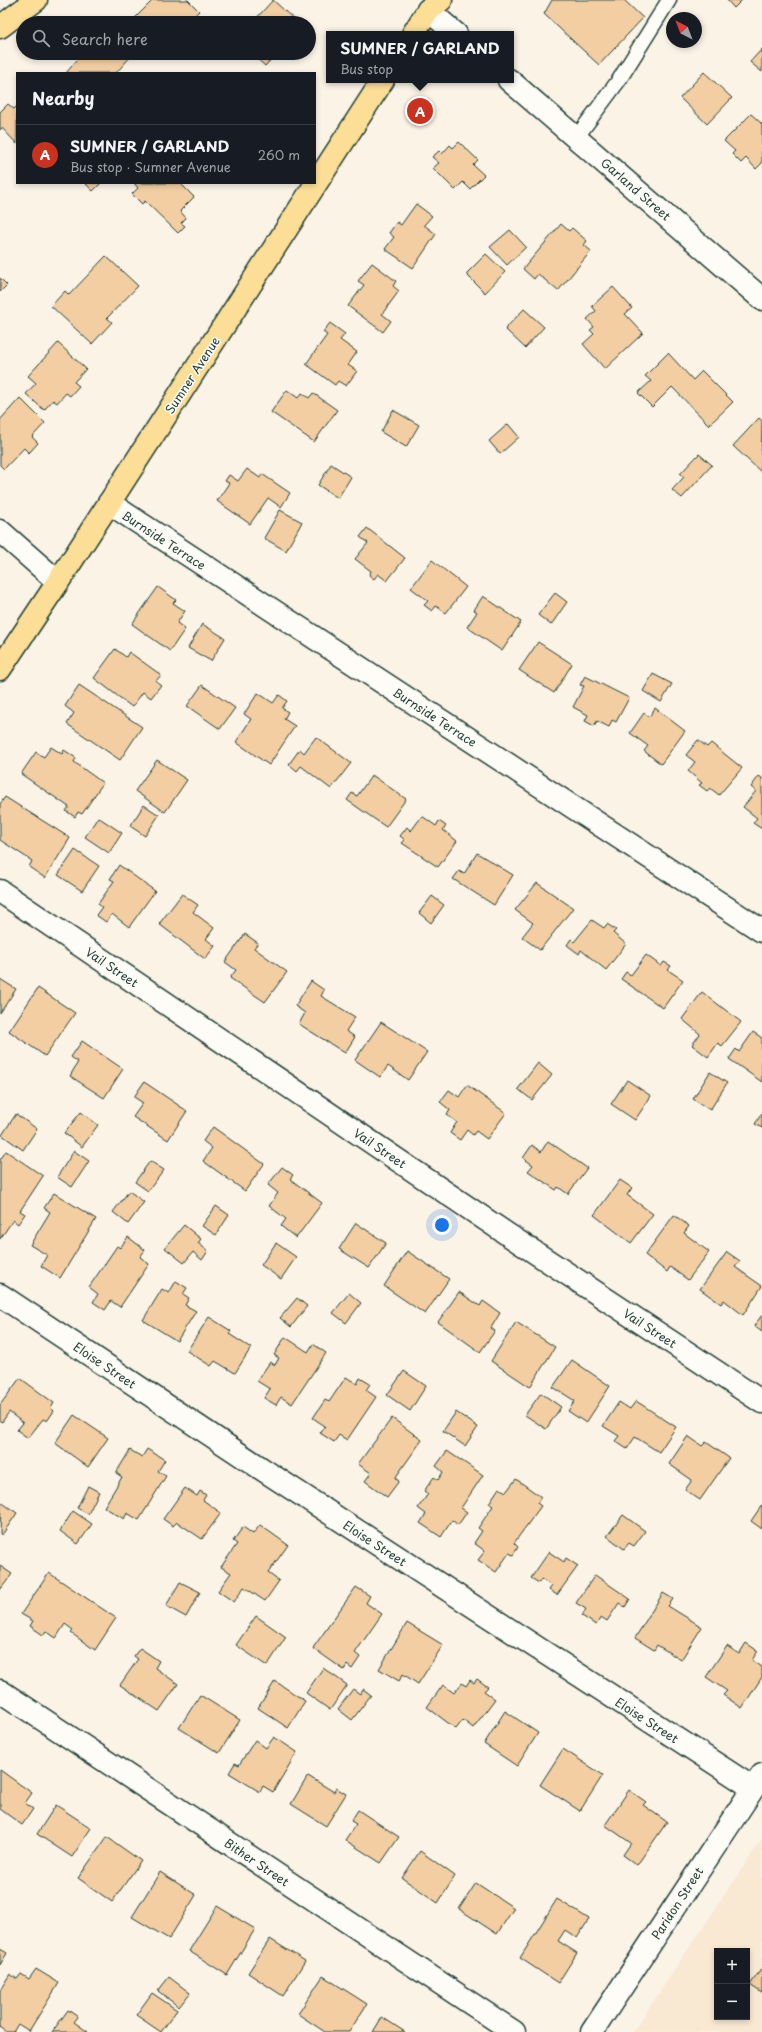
<!DOCTYPE html>
<meta charset="utf-8">
<style>
body{margin:0;font-family:"Playpen Sans",sans-serif;background:#242831;color:#f1f3f6}
.controls{position:absolute;right:12px;bottom:12px;display:grid;overflow:hidden;border-radius:0px;box-shadow:0 2px 6px #0003}
.controls button{width:36px;height:36px;display:grid;place-items:center;padding:0;border:0;border-bottom:1px solid #363941;background:#171b24;color:#f1f3f6;font:20px sans-serif}
.compass{position:absolute;left:666px;top:12px;width:36px;height:36px;border-radius:50%;background:#171b24;box-shadow:0 2px 6px #0003;rotate:318deg}
.you{position:absolute;left:442px;top:1225px;width:14px;height:14px;margin:-10px;border:3px solid #fff;border-radius:50%;background:#1a73e8;box-shadow:0 0 0 6px #1a73e833}
.badge{display:grid;place-items:center;width:26px;height:26px;border-radius:50%;background:#c8321e;color:#fff;font-size:13px;font-weight:700}
.pin{position:absolute;translate:-50% -50%;border:2px solid #fff;box-shadow:0 1px 4px #0006}
.popup{position:absolute;left:326px;top:31px;width:188px;height:52px;box-sizing:border-box;display:grid;place-content:center;border-radius:0px;background:#171b24;filter:drop-shadow(0 1px 3px #0005);font-size:13px;white-space:nowrap;color:#9ea1a6}
.popup b{font-size:15px;color:#f1f3f6}
.popup::after{content:'';position:absolute;left:50%;top:100%;margin-left:-8px;border:8px solid transparent;border-top-color:#171b24}
.list{margin:0;padding:0;list-style:none}
h2{display:flex;justify-content:space-between;align-items:center;height:52px;margin:0;padding:0 16px;font-size:17px}
h2 small{font-size:13px;font-weight:400;color:#9ea1a6}
.list li{display:grid;grid-template-columns:26px 1fr auto;gap:12px;align-items:center;box-sizing:border-box;height:60px;padding:0 16px;border-top:1px solid #363941}
.list b{display:block;font-size:15px;white-space:nowrap}
.list p{margin:0;font-size:13px;white-space:nowrap;color:#9ea1a6}
.list em{font-size:13px;font-style:normal;color:#9ea1a6}
.icon{flex:none;width:22px;height:22px;fill:none;stroke:currentColor;stroke-width:2;stroke-linecap:round;stroke-linejoin:round}
.map{position:relative;flex:none;width:762px;height:2032px;overflow:hidden}
.search{position:absolute;background:#171b24;box-shadow:0 2px 6px #0003;left:16px;top:16px;width:300px;height:44px;display:flex;align-items:center;gap:10px;box-sizing:border-box;padding:0 14px;border-radius:22px;color:#9ea1a6;font-size:15px}
.panel{position:absolute;background:#171b24;box-shadow:0 2px 6px #0003;left:16px;top:72px;width:300px;height:112px;border-radius:0px}
.map>svg:first-child{display:block}
.built{fill:#f9e8d2;fill-rule:evenodd}
.building{fill:#f3cea3;stroke:#1f3d34}
.lines{fill:none;stroke-linecap:round;stroke-linejoin:round}
.lane-casing{stroke:#1f3d34;stroke-width:17}
.street-casing{stroke:#1f3d34;stroke-width:25}
.primary-casing{stroke:#1f3d34;stroke-width:25}
.lane{stroke:#fdfcf7;stroke-width:14}
.street{stroke:#fdfcf7;stroke-width:22}
.primary{stroke:#fcde96;stroke-width:22}
.labels{text-anchor:middle;dominant-baseline:central;stroke-width:3;stroke-linejoin:round;paint-order:stroke}
.street-label{font-size:12px;fill:#1f3d34;stroke:#fdfcf7}
</style>
<div class="map">
<svg width="762" height="2032" viewBox="0 0 762 2032">
<rect width="100%" height="100%" fill="#fbf3e6"/>
<filter id="ink" filterUnits="userSpaceOnUse"><feTurbulence type="fractalNoise" baseFrequency=".025" numOctaves="2"/><feDisplacementMap in="SourceGraphic" scale="8" xChannelSelector="R" yChannelSelector="G"/><feConvolveMatrix kernelMatrix="1 2 1 2 8 2 1 2 1" color-interpolation-filters="sRGB"/></filter>
<g filter="url(#ink)">
<path class="built" d="M 762,1839 L 762,2032 L 633,2032 ZM 717,1951 L 747,1951 L 747,2017 L 717,2017 Z"/>
<path class="building" d="M 153,0 L 188,0 L 199,11 L 187,23 L 138,23 L 134,19 Z
M 273,0 L 298,23 L 252,23 Z
M 552,0 L 624,0 L 643,18 L 599,65 L 544,14 Z
M 727,0 L 742,0 L 734,8 Z
M 762,49 L 762,72 L 750,62 Z
M 83,53 L 128,53 L 131,56 L 116,73 L 66,73 Z
M 251,53 L 277,53 L 265,66 Z
M 704,72 L 732,98 L 707,124 L 680,98 Z
M 8,104 L 14,109 L 17,106 L 17,144 L 2,128 L 0,130 L 0,112 Z
M 751,114 L 762,124 L 762,163 L 756,169 L 746,158 L 741,163 L 732,154 L 735,151 L 724,141 Z
M 459,142 L 478,160 L 473,165 L 484,175 L 470,189 L 463,182 L 455,190 L 433,168 L 439,163 L 432,157 L 439,151 L 442,154 L 450,145 L 453,148 Z
M 85,183 L 101,183 L 93,191 Z
M 134,183 L 180,183 L 194,197 L 180,211 L 186,218 L 181,223 L 185,226 L 178,233 L 145,201 L 142,204 L 132,194 L 138,188 Z
M 416,204 L 432,216 L 424,225 L 436,234 L 413,268 L 385,249 L 394,237 L 389,233 L 397,222 L 401,225 Z
M 561,224 L 569,231 L 572,228 L 587,241 L 584,245 L 591,251 L 558,291 L 538,274 L 534,279 L 523,269 Z
M 510,230 L 526,247 L 507,265 L 490,247 Z
M 486,254 L 505,272 L 485,293 L 466,274 Z
M 106,256 L 138,286 L 107,318 L 112,322 L 92,344 L 51,306 L 65,291 L 69,295 Z
M 372,263 L 396,281 L 393,286 L 399,291 L 382,314 L 391,321 L 383,332 L 348,306 L 364,285 L 358,281 Z
M 0,278 L 7,285 L 0,292 Z
M 613,287 L 632,308 L 625,314 L 643,333 L 605,369 L 583,344 L 594,334 L 590,330 L 594,327 L 587,319 L 596,311 L 592,306 Z
M 524,309 L 544,327 L 525,348 L 505,329 Z
M 330,323 L 345,334 L 340,340 L 357,352 L 348,365 L 357,371 L 346,386 L 338,381 L 335,385 L 306,364 L 327,335 L 323,332 Z
M 58,343 L 86,369 L 74,382 L 79,386 L 70,396 L 66,393 L 57,403 L 53,400 L 44,410 L 26,394 L 36,383 L 28,376 Z
M 668,353 L 693,380 L 702,371 L 733,402 L 709,425 L 672,387 L 652,407 L 638,393 L 651,381 L 645,376 Z
M 287,390 L 298,398 L 302,393 L 309,398 L 313,393 L 337,410 L 314,442 L 271,412 Z
M 20,398 L 45,423 L 32,437 L 38,443 L 29,453 L 24,448 L 4,469 L 0,465 L 0,420 Z
M 393,410 L 419,425 L 406,447 L 381,432 Z
M 759,418 L 762,421 L 761,472 L 733,446 Z
M 508,424 L 519,437 L 500,454 L 489,441 Z
M 699,454 L 712,465 L 682,498 L 672,490 L 684,477 L 680,474 Z
M 331,464 L 351,477 L 338,498 L 318,485 Z
M 247,469 L 260,478 L 262,474 L 290,493 L 281,507 L 268,498 L 250,524 L 217,501 L 229,483 L 225,481 L 229,475 L 238,481 Z
M 280,510 L 302,522 L 286,551 L 264,538 Z
M 367,528 L 405,558 L 387,581 L 378,574 L 374,579 L 369,575 L 371,571 L 355,559 L 368,543 L 360,537 Z
M 432,560 L 466,587 L 446,613 L 436,606 L 432,611 L 424,605 L 428,601 L 411,588 Z
M 158,587 L 176,600 L 173,603 L 185,611 L 177,623 L 185,629 L 170,651 L 132,624 Z
M 555,593 L 567,602 L 551,625 L 538,615 Z
M 483,596 L 521,622 L 502,651 L 467,627 L 477,612 L 474,610 Z
M 202,624 L 225,638 L 211,661 L 188,648 Z
M 538,642 L 572,664 L 554,693 L 519,670 Z
M 115,649 L 126,657 L 129,652 L 161,675 L 156,681 L 161,685 L 151,698 L 143,692 L 132,707 L 94,678 Z
M 653,674 L 672,684 L 661,702 L 643,691 Z
M 585,676 L 629,698 L 616,722 L 612,720 L 609,727 L 597,721 L 594,726 L 585,721 L 588,715 L 573,707 L 584,686 L 580,685 Z
M 79,685 L 142,727 L 120,760 L 67,724 L 74,713 L 65,706 Z
M 202,685 L 235,708 L 220,729 L 187,706 Z
M 258,693 L 273,703 L 279,695 L 287,701 L 282,708 L 288,712 L 284,719 L 295,726 L 269,765 L 236,742 L 251,719 L 244,714 Z
M 655,708 L 685,731 L 661,764 L 644,751 L 648,746 L 630,733 L 644,713 L 649,717 Z
M 316,737 L 351,763 L 331,789 L 301,766 L 297,771 L 289,764 L 300,749 L 304,753 Z
M 698,740 L 707,747 L 711,743 L 742,768 L 719,795 L 710,788 L 707,791 L 699,785 L 702,783 L 688,771 L 695,762 L 686,755 Z
M 51,747 L 62,754 L 64,750 L 76,758 L 74,762 L 103,783 L 82,814 L 78,812 L 75,817 L 66,811 L 69,807 L 21,774 L 36,752 L 44,757 Z
M 157,760 L 187,780 L 165,812 L 135,791 Z
M 372,775 L 406,799 L 386,827 L 347,800 L 352,793 L 357,796 Z
M 759,776 L 762,778 L 762,829 L 753,823 L 757,818 L 743,807 L 756,791 L 751,787 Z
M 5,797 L 70,838 L 45,878 L 29,867 L 32,861 L 0,840 L 0,804 Z
M 144,805 L 159,815 L 145,836 L 130,826 Z
M 422,816 L 436,826 L 439,821 L 446,826 L 443,830 L 457,841 L 438,867 L 402,843 L 405,840 L 400,836 L 407,827 L 411,831 Z
M 98,817 L 122,833 L 109,853 L 85,837 Z
M 75,850 L 99,866 L 82,891 L 58,875 Z
M 477,853 L 513,875 L 494,905 L 453,879 L 459,871 L 464,874 Z
M 119,865 L 155,891 L 129,927 L 112,914 L 106,922 L 96,915 L 102,907 L 98,904 L 114,881 L 110,879 Z
M 537,883 L 573,908 L 540,950 L 522,937 L 533,923 L 515,910 Z
M 182,894 L 198,905 L 193,912 L 214,928 L 206,939 L 215,946 L 205,959 L 159,924 Z
M 432,896 L 444,905 L 431,923 L 419,913 Z
M 592,920 L 604,928 L 607,924 L 616,930 L 613,933 L 626,944 L 606,970 L 581,950 L 579,954 L 567,945 L 571,939 L 574,942 Z
M 245,934 L 258,943 L 254,948 L 287,972 L 265,1002 L 230,978 L 236,970 L 225,962 Z
M 646,955 L 661,966 L 664,962 L 671,966 L 668,970 L 683,980 L 663,1008 L 621,979 L 626,972 L 631,975 Z
M 0,979 L 16,989 L 0,1013 Z
M 311,981 L 324,990 L 321,996 L 355,1017 L 346,1031 L 355,1037 L 345,1053 L 299,1024 L 305,1013 L 295,1006 Z
M 38,988 L 75,1013 L 45,1056 L 9,1031 Z
M 702,992 L 741,1022 L 722,1046 L 718,1043 L 708,1057 L 692,1045 L 700,1034 L 682,1019 Z
M 381,1022 L 427,1052 L 408,1080 L 388,1066 L 380,1077 L 355,1060 Z
M 753,1032 L 762,1038 L 762,1082 L 729,1059 L 736,1049 L 739,1052 Z
M 82,1041 L 123,1069 L 104,1098 L 70,1076 L 78,1062 L 71,1057 Z
M 538,1063 L 552,1075 L 532,1100 L 518,1089 Z
M 710,1072 L 727,1083 L 710,1110 L 693,1099 Z
M 627,1080 L 651,1096 L 635,1120 L 611,1104 Z
M 144,1082 L 187,1111 L 168,1140 L 133,1117 L 143,1103 L 134,1097 Z
M 467,1085 L 506,1113 L 487,1139 L 476,1131 L 473,1135 L 467,1130 L 460,1140 L 450,1133 L 457,1122 L 447,1115 L 450,1110 L 440,1102 L 449,1090 L 459,1097 Z
M 81,1112 L 98,1125 L 82,1147 L 64,1133 Z
M 762,1113 L 762,1128 L 755,1124 Z
M 16,1114 L 37,1129 L 23,1150 L 2,1135 Z
M 213,1127 L 264,1164 L 245,1191 L 203,1161 L 212,1148 L 203,1141 Z
M 548,1141 L 587,1168 L 568,1194 L 558,1187 L 556,1190 L 528,1171 L 533,1165 L 523,1158 L 532,1145 L 541,1152 Z
M 6,1151 L 43,1176 L 20,1211 L 25,1214 L 18,1224 L 13,1220 L 0,1239 L 0,1160 Z
M 74,1151 L 89,1161 L 72,1187 L 57,1177 Z
M 150,1161 L 164,1170 L 148,1191 L 135,1182 Z
M 282,1167 L 293,1175 L 290,1179 L 322,1203 L 296,1238 L 281,1226 L 286,1219 L 269,1206 L 278,1193 L 268,1185 Z
M 620,1180 L 632,1188 L 627,1195 L 653,1214 L 631,1243 L 594,1215 Z
M 129,1191 L 144,1202 L 128,1224 L 113,1212 Z
M 54,1193 L 96,1219 L 60,1278 L 41,1266 L 47,1255 L 30,1245 L 50,1212 L 44,1208 Z
M 216,1206 L 229,1215 L 216,1235 L 202,1226 Z
M 674,1215 L 689,1226 L 684,1233 L 709,1252 L 688,1280 L 670,1267 L 667,1272 L 645,1255 Z
M 356,1223 L 386,1243 L 369,1268 L 339,1249 Z
M 184,1225 L 201,1239 L 198,1243 L 208,1251 L 202,1260 L 193,1252 L 184,1263 L 165,1248 Z
M 128,1237 L 145,1250 L 140,1257 L 149,1264 L 120,1307 L 111,1301 L 105,1310 L 93,1302 L 98,1294 L 89,1287 L 117,1246 L 120,1248 Z
M 276,1243 L 296,1257 L 281,1279 L 261,1265 Z
M 407,1251 L 449,1279 L 425,1314 L 384,1286 Z
M 727,1252 L 740,1261 L 735,1267 L 762,1286 L 743,1315 L 724,1300 L 721,1304 L 700,1289 Z
M 176,1281 L 187,1288 L 183,1294 L 189,1298 L 185,1305 L 196,1311 L 177,1341 L 143,1320 L 162,1289 L 169,1293 Z
M 459,1292 L 480,1306 L 483,1301 L 500,1313 L 491,1328 L 495,1331 L 480,1352 L 438,1322 Z
M 349,1293 L 361,1303 L 346,1323 L 333,1313 Z
M 297,1298 L 307,1306 L 291,1327 L 280,1318 Z
M 762,1315 L 762,1332 L 754,1326 Z
M 209,1317 L 231,1331 L 229,1334 L 251,1348 L 235,1373 L 215,1361 L 211,1366 L 187,1351 Z
M 516,1322 L 555,1347 L 530,1387 L 491,1361 Z
M 285,1337 L 308,1352 L 313,1344 L 326,1353 L 292,1404 L 281,1397 L 276,1405 L 264,1398 L 270,1389 L 257,1381 L 270,1362 L 275,1365 L 279,1358 L 274,1355 Z
M 572,1360 L 610,1386 L 586,1423 L 568,1411 L 575,1401 L 553,1387 Z
M 404,1371 L 426,1386 L 410,1411 L 387,1395 Z
M 346,1377 L 357,1384 L 360,1378 L 370,1384 L 366,1390 L 376,1397 L 347,1440 L 339,1435 L 334,1442 L 320,1433 L 325,1426 L 313,1418 L 325,1400 L 329,1402 Z
M 20,1378 L 54,1403 L 51,1408 L 54,1411 L 47,1421 L 43,1419 L 28,1438 L 17,1430 L 23,1423 L 9,1412 L 2,1422 L 0,1420 L 0,1405 Z
M 541,1393 L 561,1407 L 546,1429 L 525,1415 Z
M 636,1401 L 676,1427 L 659,1452 L 635,1437 L 627,1449 L 615,1441 L 619,1436 L 603,1426 L 619,1402 L 630,1409 Z
M 456,1412 L 478,1427 L 465,1446 L 443,1431 Z
M 74,1415 L 108,1438 L 88,1467 L 55,1443 Z
M 392,1418 L 422,1440 L 395,1478 L 399,1481 L 387,1497 L 365,1481 L 371,1473 L 358,1464 Z
M 688,1436 L 702,1446 L 706,1442 L 729,1458 L 700,1500 L 685,1490 L 692,1480 L 669,1464 Z
M 147,1449 L 165,1460 L 158,1471 L 166,1476 L 139,1520 L 127,1513 L 124,1519 L 104,1507 L 122,1477 L 116,1473 L 130,1450 L 142,1457 Z
M 447,1451 L 483,1475 L 461,1508 L 467,1512 L 458,1525 L 452,1520 L 441,1537 L 420,1523 L 426,1514 L 418,1508 L 428,1494 L 424,1491 L 434,1477 L 438,1480 L 443,1472 L 436,1466 Z
M 516,1479 L 541,1497 L 537,1503 L 541,1506 L 514,1543 L 518,1547 L 513,1555 L 509,1553 L 496,1572 L 478,1560 L 485,1551 L 474,1543 L 482,1531 L 478,1528 L 493,1506 L 489,1503 L 499,1488 L 506,1492 Z
M 88,1486 L 99,1492 L 88,1514 L 77,1508 Z
M 185,1488 L 197,1496 L 200,1491 L 206,1495 L 203,1500 L 221,1513 L 202,1539 L 177,1522 L 173,1526 L 163,1519 Z
M 1,1502 L 17,1513 L 2,1535 L 0,1534 Z
M 762,1505 L 762,1529 L 751,1521 Z
M 73,1511 L 92,1524 L 78,1544 L 60,1531 Z
M 623,1515 L 645,1531 L 634,1546 L 629,1543 L 624,1549 L 607,1536 Z
M 260,1525 L 288,1545 L 268,1573 L 279,1581 L 265,1601 L 244,1587 L 234,1602 L 218,1591 L 231,1573 L 221,1567 L 237,1544 L 233,1541 L 243,1527 L 253,1534 Z
M 549,1552 L 564,1562 L 566,1558 L 578,1566 L 557,1595 L 549,1590 L 552,1586 L 541,1579 L 539,1583 L 531,1578 Z
M 0,1566 L 12,1574 L 0,1590 Z
M 49,1573 L 116,1618 L 95,1650 L 71,1633 L 73,1630 L 65,1624 L 56,1638 L 46,1631 L 43,1635 L 30,1626 L 33,1621 L 21,1614 Z
M 595,1575 L 630,1599 L 625,1607 L 619,1603 L 607,1621 L 601,1617 L 596,1625 L 582,1616 L 586,1609 L 576,1603 Z
M 180,1582 L 200,1592 L 186,1617 L 166,1606 Z
M 356,1587 L 370,1596 L 366,1603 L 382,1614 L 355,1653 L 360,1657 L 352,1669 L 347,1665 L 344,1670 L 313,1648 Z
M 663,1593 L 673,1599 L 668,1606 L 702,1627 L 681,1660 L 657,1645 L 654,1650 L 635,1638 Z
M 256,1616 L 286,1637 L 267,1666 L 236,1645 Z
M 407,1623 L 443,1645 L 418,1684 L 403,1674 L 399,1681 L 379,1669 Z
M 746,1643 L 758,1651 L 752,1660 L 762,1667 L 762,1677 L 742,1708 L 723,1695 L 727,1691 L 706,1677 L 727,1646 L 739,1654 Z
M 140,1648 L 159,1661 L 155,1668 L 178,1684 L 159,1711 L 120,1685 L 138,1659 L 134,1656 Z
M 323,1668 L 347,1685 L 330,1710 L 306,1693 Z
M 477,1679 L 488,1687 L 484,1691 L 495,1699 L 473,1728 L 463,1720 L 456,1729 L 427,1707 L 443,1685 L 454,1693 L 462,1683 L 466,1686 L 470,1680 L 474,1683 Z
M 275,1681 L 305,1701 L 288,1728 L 258,1708 Z
M 353,1689 L 360,1694 L 363,1689 L 371,1695 L 352,1720 L 338,1709 Z
M 200,1695 L 240,1720 L 219,1753 L 179,1728 Z
M 505,1711 L 538,1733 L 517,1766 L 484,1744 Z
M 274,1737 L 297,1752 L 273,1792 L 263,1786 L 260,1792 L 229,1773 L 235,1763 L 239,1765 L 255,1740 L 266,1748 Z
M 563,1749 L 603,1775 L 580,1811 L 540,1785 Z
M 0,1770 L 32,1793 L 25,1803 L 33,1809 L 22,1825 L 0,1809 Z
M 308,1776 L 334,1792 L 336,1788 L 346,1794 L 326,1826 L 291,1804 Z
M 629,1790 L 646,1802 L 643,1805 L 667,1822 L 637,1865 L 623,1855 L 631,1843 L 605,1825 Z
M 56,1805 L 91,1828 L 72,1857 L 37,1834 Z
M 358,1810 L 399,1837 L 381,1863 L 345,1840 L 356,1824 L 351,1821 Z
M 107,1837 L 141,1861 L 112,1902 L 78,1878 Z
M 420,1851 L 455,1876 L 438,1903 L 402,1878 Z
M 160,1872 L 196,1895 L 169,1939 L 132,1917 Z
M 476,1883 L 514,1908 L 497,1934 L 459,1909 Z
M 557,1899 L 589,1919 L 577,1938 L 565,1930 L 558,1941 L 577,1953 L 558,1983 L 520,1958 Z
M 217,1906 L 255,1929 L 227,1975 L 189,1951 Z
M 270,1939 L 305,1961 L 283,1996 L 248,1973 Z
M 0,1949 L 7,1953 L 0,1965 Z
M 762,1968 L 762,1993 L 750,1985 Z
M 36,1969 L 59,1983 L 29,2031 L 18,2024 L 13,2032 L 7,2032 L 0,2027 L 0,1990 L 10,1974 L 17,1979 L 21,1974 L 29,1979 Z
M 323,1976 L 367,2004 L 349,2032 L 325,2032 L 298,2014 Z
M 169,1977 L 190,1993 L 179,2007 L 158,1991 Z
M 152,1993 L 177,2010 L 161,2032 L 136,2015 Z
M 68,2010 L 78,2017 L 74,2022 L 88,2032 L 52,2032 Z
M 382,2017 L 405,2032 L 373,2032 Z"/>
<g class="lines">
<g class="lane-casing">
<path id="lane" d="M 576,138 L 619,80 L 669,0"/>
</g>
<g class="street-casing">
<path id="street" d="M 428,10 L 456,34
M 509,80 L 762,299
M 109,503 L 762,931
M 0,531 L 58,582
M 0,891 L 507,1234 L 762,1402
M 0,1295 L 265,1471 L 753,1788
M 0,1691 L 514,2032
M 592,2032 L 762,1775"/>
</g>
<g class="primary-casing">
<path id="primary" d="M 0,27 L 36,0
M 413,34 L 428,10 L 441,0
M 0,669 L 58,582 L 383,80"/>
</g>
<use href="#lane" class="lane"/>
<use href="#street" class="street"/>
<use href="#primary" class="primary"/>
</g>
</g>
<g class="labels">
<g class="street-label">
<text transform="translate(636 189) rotate(41)">Garland Street</text>
<text transform="translate(192 375) rotate(-57)">Sumner Avenue</text>
<text transform="translate(164 540) rotate(33)">Burnside Terrace</text>
<text transform="translate(435 717) rotate(33)">Burnside Terrace</text>
<text transform="translate(112 967) rotate(34)">Vail Street</text>
<text transform="translate(380 1148) rotate(34)">Vail Street</text>
<text transform="translate(650 1328) rotate(33)">Vail Street</text>
<text transform="translate(105 1365) rotate(34)">Eloise Street</text>
<text transform="translate(375 1543) rotate(33)">Eloise Street</text>
<text transform="translate(647 1720) rotate(33)">Eloise Street</text>
<text transform="translate(257 1862) rotate(34)">Bither Street</text>
<text transform="translate(677 1903) rotate(-57)">Paridon Street</text>
</g>
</g>
</svg>
<div class="controls">
<button>+</button>
<button>−</button>
</div>
<svg class="compass" viewBox="-18 -18 36 36"><path d="M0-13l5 13h-10z" fill="#e53935"/><path d="M0 13l5-13h-10z" fill="#9ea1a6"/></svg>
<div class="you"></div>
<div class="pin badge" style="left:420px;top:111px">A</div>
<div class="popup"><b>SUMNER / GARLAND</b>Bus stop</div>
<div class="search"><svg class="icon" aria-label="search" viewBox="0 0 24 24"><circle cx="10" cy="10" r="6"/><path d="M15 15l6 6"/></svg>Search here</div>
<section class="panel">
<h2>Nearby<small></small></h2>
<ul class="list">
<li><span class="badge">A</span><div><b>SUMNER / GARLAND</b><p>Bus stop · Sumner Avenue</p></div><em>260 m</em></li>
</ul>
</section>
</div>
